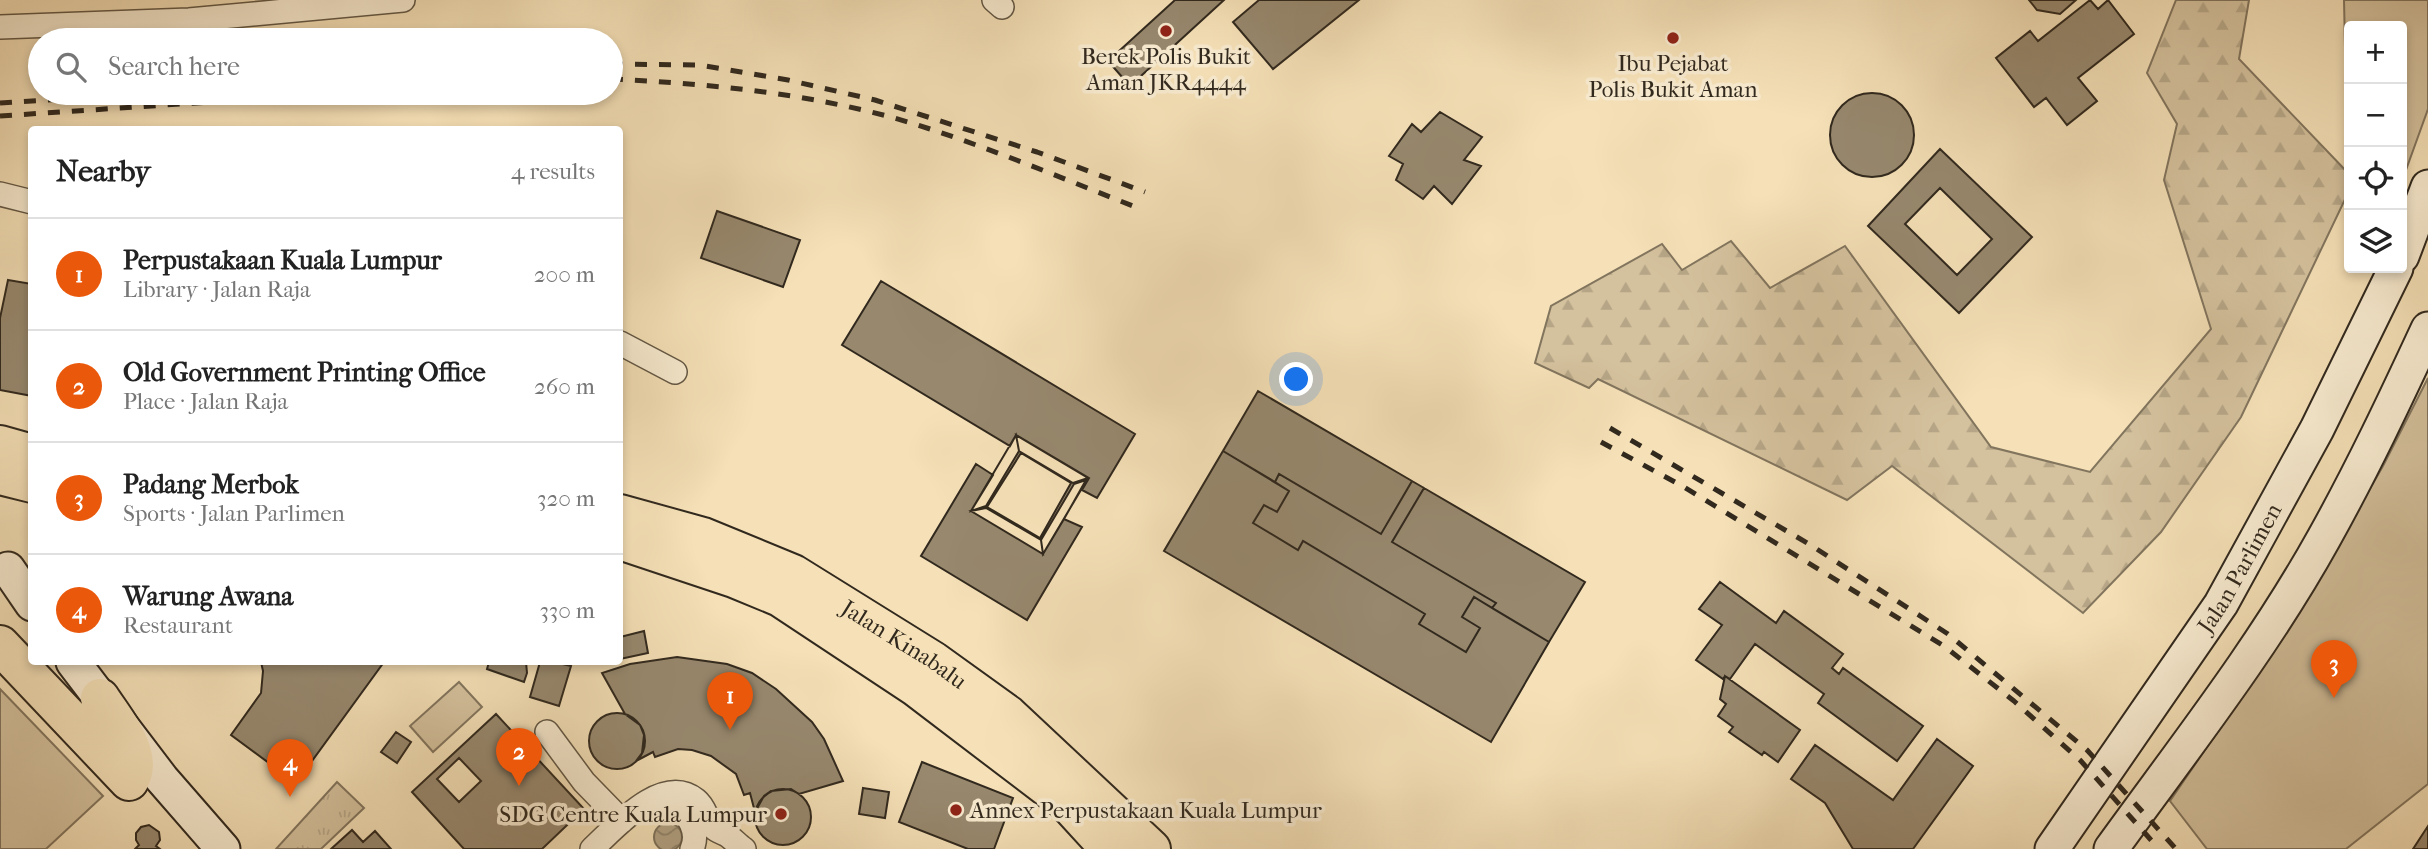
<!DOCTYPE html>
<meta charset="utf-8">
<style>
body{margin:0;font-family:"IM FELL French Canon",serif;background:#f6f6f6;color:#222}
.controls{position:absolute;right:21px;top:21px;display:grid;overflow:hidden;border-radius:7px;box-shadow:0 4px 10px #0003}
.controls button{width:63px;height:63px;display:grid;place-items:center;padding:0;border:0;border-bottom:2px solid #e0e0e0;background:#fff;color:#222;font:35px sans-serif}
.you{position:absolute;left:1297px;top:380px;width:24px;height:24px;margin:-18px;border:5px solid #fff;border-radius:50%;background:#1a73e8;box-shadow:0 0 0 10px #1a73e833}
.badge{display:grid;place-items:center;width:46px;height:46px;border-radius:50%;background:#ea580c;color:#fff;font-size:23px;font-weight:700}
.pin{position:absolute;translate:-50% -58px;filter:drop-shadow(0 2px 4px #0008)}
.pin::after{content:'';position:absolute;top:37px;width:24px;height:21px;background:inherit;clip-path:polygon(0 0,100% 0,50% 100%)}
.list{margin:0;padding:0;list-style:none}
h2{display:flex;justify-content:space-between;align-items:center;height:91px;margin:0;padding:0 28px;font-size:30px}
h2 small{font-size:23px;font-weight:400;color:#767676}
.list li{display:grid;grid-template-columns:46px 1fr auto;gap:21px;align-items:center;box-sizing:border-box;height:112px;padding:0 28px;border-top:2px solid #e0e0e0}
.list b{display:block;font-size:26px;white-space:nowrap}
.list p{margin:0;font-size:23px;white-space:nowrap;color:#767676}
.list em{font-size:23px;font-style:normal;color:#767676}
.icon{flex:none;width:38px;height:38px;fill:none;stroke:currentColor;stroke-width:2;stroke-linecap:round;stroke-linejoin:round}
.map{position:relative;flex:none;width:2428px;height:849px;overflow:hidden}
.search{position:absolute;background:#fff;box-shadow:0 4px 10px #0003;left:28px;top:28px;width:595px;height:77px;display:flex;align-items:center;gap:18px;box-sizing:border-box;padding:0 24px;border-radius:38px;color:#767676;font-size:26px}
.panel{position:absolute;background:#fff;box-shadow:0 4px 10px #0003;left:28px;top:126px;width:595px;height:539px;border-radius:7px}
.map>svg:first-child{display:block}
.grass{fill:url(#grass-tufts);stroke:#82755e;stroke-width:2}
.forest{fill:url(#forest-firs);stroke:#82755e;stroke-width:2}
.green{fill:#d4c19d;stroke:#82755e;stroke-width:2}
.water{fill:url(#water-waves);stroke:#7e725b;stroke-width:2}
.building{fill:#97886e;stroke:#31291e;stroke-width:2;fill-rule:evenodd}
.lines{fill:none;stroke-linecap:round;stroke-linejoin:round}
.street-casing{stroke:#625744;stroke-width:26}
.secondary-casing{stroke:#31291e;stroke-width:37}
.highway-casing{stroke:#31291e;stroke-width:42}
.street{stroke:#f8ebd0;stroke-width:23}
.secondary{stroke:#f8ebd0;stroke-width:33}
.highway{stroke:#f5e0b7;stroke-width:38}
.rail{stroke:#31291e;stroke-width:5;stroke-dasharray:12 12;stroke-linecap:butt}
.poi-dot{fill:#8f2418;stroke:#f8ebd0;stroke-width:2.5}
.labels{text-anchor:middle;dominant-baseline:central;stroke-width:7;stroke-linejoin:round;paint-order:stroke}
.poi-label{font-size:23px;fill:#31291e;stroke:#f8ebd0}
.street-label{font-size:23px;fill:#31291e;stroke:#f8ebd0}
</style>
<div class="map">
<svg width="2428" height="849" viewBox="0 0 2428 849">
<defs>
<pattern id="grass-tufts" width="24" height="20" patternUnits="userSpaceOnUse" patternTransform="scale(1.75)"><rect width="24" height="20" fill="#d4c19d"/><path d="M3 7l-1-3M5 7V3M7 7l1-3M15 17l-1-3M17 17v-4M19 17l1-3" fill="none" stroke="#b6a687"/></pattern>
<pattern id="forest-firs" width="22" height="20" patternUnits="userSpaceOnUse" patternTransform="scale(1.75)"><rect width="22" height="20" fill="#d4c19d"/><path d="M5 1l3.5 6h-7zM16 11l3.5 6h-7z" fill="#b6a687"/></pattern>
<pattern id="water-waves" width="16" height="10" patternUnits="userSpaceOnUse" patternTransform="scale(1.75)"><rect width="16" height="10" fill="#b2a283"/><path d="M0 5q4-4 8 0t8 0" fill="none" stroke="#91846b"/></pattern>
</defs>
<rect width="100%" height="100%" fill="#f5e0b7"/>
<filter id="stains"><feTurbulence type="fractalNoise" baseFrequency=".00286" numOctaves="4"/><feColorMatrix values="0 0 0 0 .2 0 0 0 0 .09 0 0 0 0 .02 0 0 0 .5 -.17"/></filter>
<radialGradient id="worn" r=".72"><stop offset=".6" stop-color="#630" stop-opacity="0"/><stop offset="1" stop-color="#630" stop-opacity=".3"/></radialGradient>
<path class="grass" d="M 337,782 L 364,808 L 321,849 L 276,849 Z"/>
<path class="forest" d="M 2176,0 L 2249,0 L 2239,59 L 2349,174 L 2349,191 L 2241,417 L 2161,532 L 2083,613 L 1892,466 L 1847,500 L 1598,379 L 1589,388 L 1535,363 L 1551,306 L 1662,244 L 1682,270 L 1731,241 L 1770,288 L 1845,246 L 1991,447 L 2090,472 L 2211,329 L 2164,180 L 2177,124 L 2147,73 Z"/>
<path class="green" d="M 2344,0 L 2428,0 L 2428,109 L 2402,181 L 2402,26 L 2349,26 L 2349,55 L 2345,47 Z
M 2428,378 L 2428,784 L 2346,849 L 2207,849 L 2170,801 L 2300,611 L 2383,466 Z
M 459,682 L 482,707 L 433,752 L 410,726 Z
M 0,689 L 103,796 L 46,849 L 0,849 Z"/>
<path class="water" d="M654 837a14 14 0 1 1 28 0a14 14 0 1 1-28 0Z"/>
<path class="building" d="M 1175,0 L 1224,0 L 1130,86 L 1108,61 Z
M 1259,0 L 1359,0 L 1273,69 L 1233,22 Z
M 2029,0 L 2076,0 L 2060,14 L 2037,10 Z
M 2090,0 L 2098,9 L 2108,0 L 2134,34 L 2078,78 L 2097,101 L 2067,125 L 2046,98 L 2034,107 L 1996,58 L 2030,31 L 2038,41 Z
M1830 135a42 42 0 1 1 84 0a42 42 0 1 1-84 0Z
M 1440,112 L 1482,137 L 1464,160 L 1481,166 L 1452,204 L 1434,186 L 1423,199 L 1396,180 L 1403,164 L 1389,156 L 1412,124 L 1421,132 Z
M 1940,149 L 2032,237 L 1959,313 L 1868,226 ZM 1940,188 L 1992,239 L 1957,275 L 1905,224 Z
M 717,211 L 800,240 L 783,287 L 701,258 Z
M 8,280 L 32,284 L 32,396 L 0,390 L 0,318 Z
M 881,281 L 1135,434 L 1097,498 L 1082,490 L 1089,478 L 1016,435 L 1010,446 L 842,345 Z
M 1258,391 L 1412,481 L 1381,534 L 1279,474 L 1275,482 L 1223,451 Z
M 1016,435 L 1088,478 L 1073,483 L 1019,451 Z
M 1016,435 L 1019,451 L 986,506 L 971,511 Z
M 1016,435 L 1088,478 L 1043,554 L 971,511 Z
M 1223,451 L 1289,491 L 1277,512 L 1264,505 L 1253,523 L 1298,550 L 1303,541 L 1425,614 L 1419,624 L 1466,652 L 1480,628 L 1462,617 L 1474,597 L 1549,642 L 1491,742 L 1164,551 Z
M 1021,453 L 1071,483 L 1040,538 L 987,507 Z
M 976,464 L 993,475 L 971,511 L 1043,554 L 1064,519 L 1082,527 L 1027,620 L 921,556 Z
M 1279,474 L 1381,534 L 1412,481 L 1424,488 L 1392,542 L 1496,603 L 1492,608 L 1474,597 L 1462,617 L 1480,628 L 1466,652 L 1419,624 L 1425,614 L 1303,541 L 1298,550 L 1253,523 L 1264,505 L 1277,512 L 1289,491 L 1275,482 Z
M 1086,480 L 1064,519 L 1043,554 L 1041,540 L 1074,484 Z
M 1424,488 L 1585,582 L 1549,642 L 1492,608 L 1496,603 L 1392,542 Z
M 986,508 L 1041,540 L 1043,554 L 971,511 Z
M 1720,582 L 1776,623 L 1784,611 L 1843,654 L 1832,668 L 1839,674 L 1843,668 L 1923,726 L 1897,761 L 1818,703 L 1824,694 L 1755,644 L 1730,679 L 1725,676 L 1723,679 L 1696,660 L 1722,625 L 1699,609 Z
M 644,631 L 648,653 L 620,659 L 620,637 Z
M 677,657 L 727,664 L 752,673 L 776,689 L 812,722 L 824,739 L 843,781 L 799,794 L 791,789 L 771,791 L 764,796 L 755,812 L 750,793 L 744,795 L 736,774 L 711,756 L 692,750 L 678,749 L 655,757 L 653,752 L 636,761 L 642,753 L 644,735 L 640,725 L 625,714 L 602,673 L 630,664 Z
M 261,662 L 384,662 L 296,783 L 231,735 L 261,693 L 263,671 Z
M 489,662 L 526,662 L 527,673 L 524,682 L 487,669 Z
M 540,662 L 554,662 L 571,666 L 559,706 L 530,697 Z
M 1725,676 L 1800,730 L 1778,762 L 1764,752 L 1762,755 L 1729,732 L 1733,727 L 1718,716 L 1726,704 L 1720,699 Z
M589 741a28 28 0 1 1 56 0a28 28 0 1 1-56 0Z
M 496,714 L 584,809 L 542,849 L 464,849 L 412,792 ZM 459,758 L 481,781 L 459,802 L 437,779 Z
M 396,732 L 411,742 L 397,763 L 381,752 Z
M 1937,739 L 1973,766 L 1913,849 L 1853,849 L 1825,803 L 1791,779 L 1815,745 L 1893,800 Z
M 922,762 L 1013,798 L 994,849 L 968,849 L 899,822 Z
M 863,788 L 889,792 L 885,818 L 859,814 Z
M755 817a28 28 0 1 1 56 0a28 28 0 1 1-56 0Z
M 149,825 L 159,832 L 160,840 L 156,846 L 160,849 L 135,849 L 139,845 L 136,840 L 136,833 L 141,827 Z
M 2428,826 L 2428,849 L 2413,849 Z
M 352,830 L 363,842 L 375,831 L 391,849 L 331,849 Z"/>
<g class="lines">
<g class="street-casing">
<path id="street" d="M 994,0 L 1002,7
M 0,27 L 189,20 L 403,0
M 0,194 L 32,202
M 620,343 L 675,372
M 547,732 L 584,782 L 622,821
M 648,808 C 656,809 663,806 671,807 C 690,811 699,833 692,849
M 592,849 C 615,828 662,773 696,800 C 705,807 706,818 713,827 C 718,832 722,832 727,835 C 733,839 738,845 744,849"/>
</g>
<g class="secondary-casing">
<g id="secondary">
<path d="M 2402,256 L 2428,187"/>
<path d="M 8,569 L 32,604"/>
<path d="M 73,662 L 162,779 L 223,849"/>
<path id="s1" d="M 2052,849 L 2221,604 L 2317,429 L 2396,268"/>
<path d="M 2111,849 C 2184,748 2263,648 2324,538 C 2362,470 2395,400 2428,329"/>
</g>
</g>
<g class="highway-casing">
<g id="highway">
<path d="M 0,445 L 32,454"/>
<path d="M 0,475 L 32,483"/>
<path id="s2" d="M 620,514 L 703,537 L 793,574 L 933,661 L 1008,715 L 1151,849"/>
<path d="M 620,540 L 734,578 L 780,597 L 916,687 L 1067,802 L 1110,849"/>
<path d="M 0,645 L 129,781 C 146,756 114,720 100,698"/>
</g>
</g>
<use href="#street" class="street"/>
<use href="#secondary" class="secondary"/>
<use href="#highway" class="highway"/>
<path class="rail" d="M 611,64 L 700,65 L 788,80 L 875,100 L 1037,152 L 1145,192
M 611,79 C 716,84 829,95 930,129 C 1000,152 1069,181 1138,208
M 0,103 L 156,93
M 0,116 L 346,93
M 1610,428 L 1809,544 L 1948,634 L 2087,750 L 2176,849
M 1601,442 L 1684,487 L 1944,646 L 2014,701 L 2080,760 L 2159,849"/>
</g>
<g class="poi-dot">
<circle cx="1166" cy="31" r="7"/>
<circle cx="1673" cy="38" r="7"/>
<circle cx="956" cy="810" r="7"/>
<circle cx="781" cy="814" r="7"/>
</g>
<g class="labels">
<g class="poi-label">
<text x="1166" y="56">Berek Polis Bukit<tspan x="1166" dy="26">Aman JKR4444</tspan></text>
<text x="1673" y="63">Ibu Pejabat<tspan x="1673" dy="26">Polis Bukit Aman</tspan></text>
<text x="970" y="810" text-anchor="start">Annex Perpustakaan Kuala Lumpur</text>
<text x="767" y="814" text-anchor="end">SDG Centre Kuala Lumpur</text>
</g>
<g class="street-label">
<text stroke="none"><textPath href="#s1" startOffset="338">Jalan Parlimen</textPath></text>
<text stroke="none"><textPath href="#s2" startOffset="315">Jalan Kinabalu</textPath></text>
</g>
</g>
<rect width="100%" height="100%" filter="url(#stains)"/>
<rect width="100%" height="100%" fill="url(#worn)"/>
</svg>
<div class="controls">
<button>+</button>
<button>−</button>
<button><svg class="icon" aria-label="locate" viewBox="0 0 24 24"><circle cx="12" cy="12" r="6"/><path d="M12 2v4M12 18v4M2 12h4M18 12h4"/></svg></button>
<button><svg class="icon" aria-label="layers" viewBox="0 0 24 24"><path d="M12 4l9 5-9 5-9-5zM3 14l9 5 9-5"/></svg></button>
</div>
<div class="you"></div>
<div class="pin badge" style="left:730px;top:730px">1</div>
<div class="pin badge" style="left:519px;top:786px">2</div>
<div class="pin badge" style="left:2334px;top:698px">3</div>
<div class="pin badge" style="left:290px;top:797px">4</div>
<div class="search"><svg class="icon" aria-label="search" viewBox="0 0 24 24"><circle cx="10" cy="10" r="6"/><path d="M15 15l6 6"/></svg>Search here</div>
<section class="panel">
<h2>Nearby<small>4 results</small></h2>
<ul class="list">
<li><span class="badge">1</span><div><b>Perpustakaan Kuala Lumpur</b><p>Library · Jalan Raja</p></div><em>200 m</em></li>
<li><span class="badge">2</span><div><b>Old Government Printing Office</b><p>Place · Jalan Raja</p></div><em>260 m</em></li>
<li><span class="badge">3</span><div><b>Padang Merbok</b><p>Sports · Jalan Parlimen</p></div><em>320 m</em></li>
<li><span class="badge">4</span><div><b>Warung Awana</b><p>Restaurant</p></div><em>330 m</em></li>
</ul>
</section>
</div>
